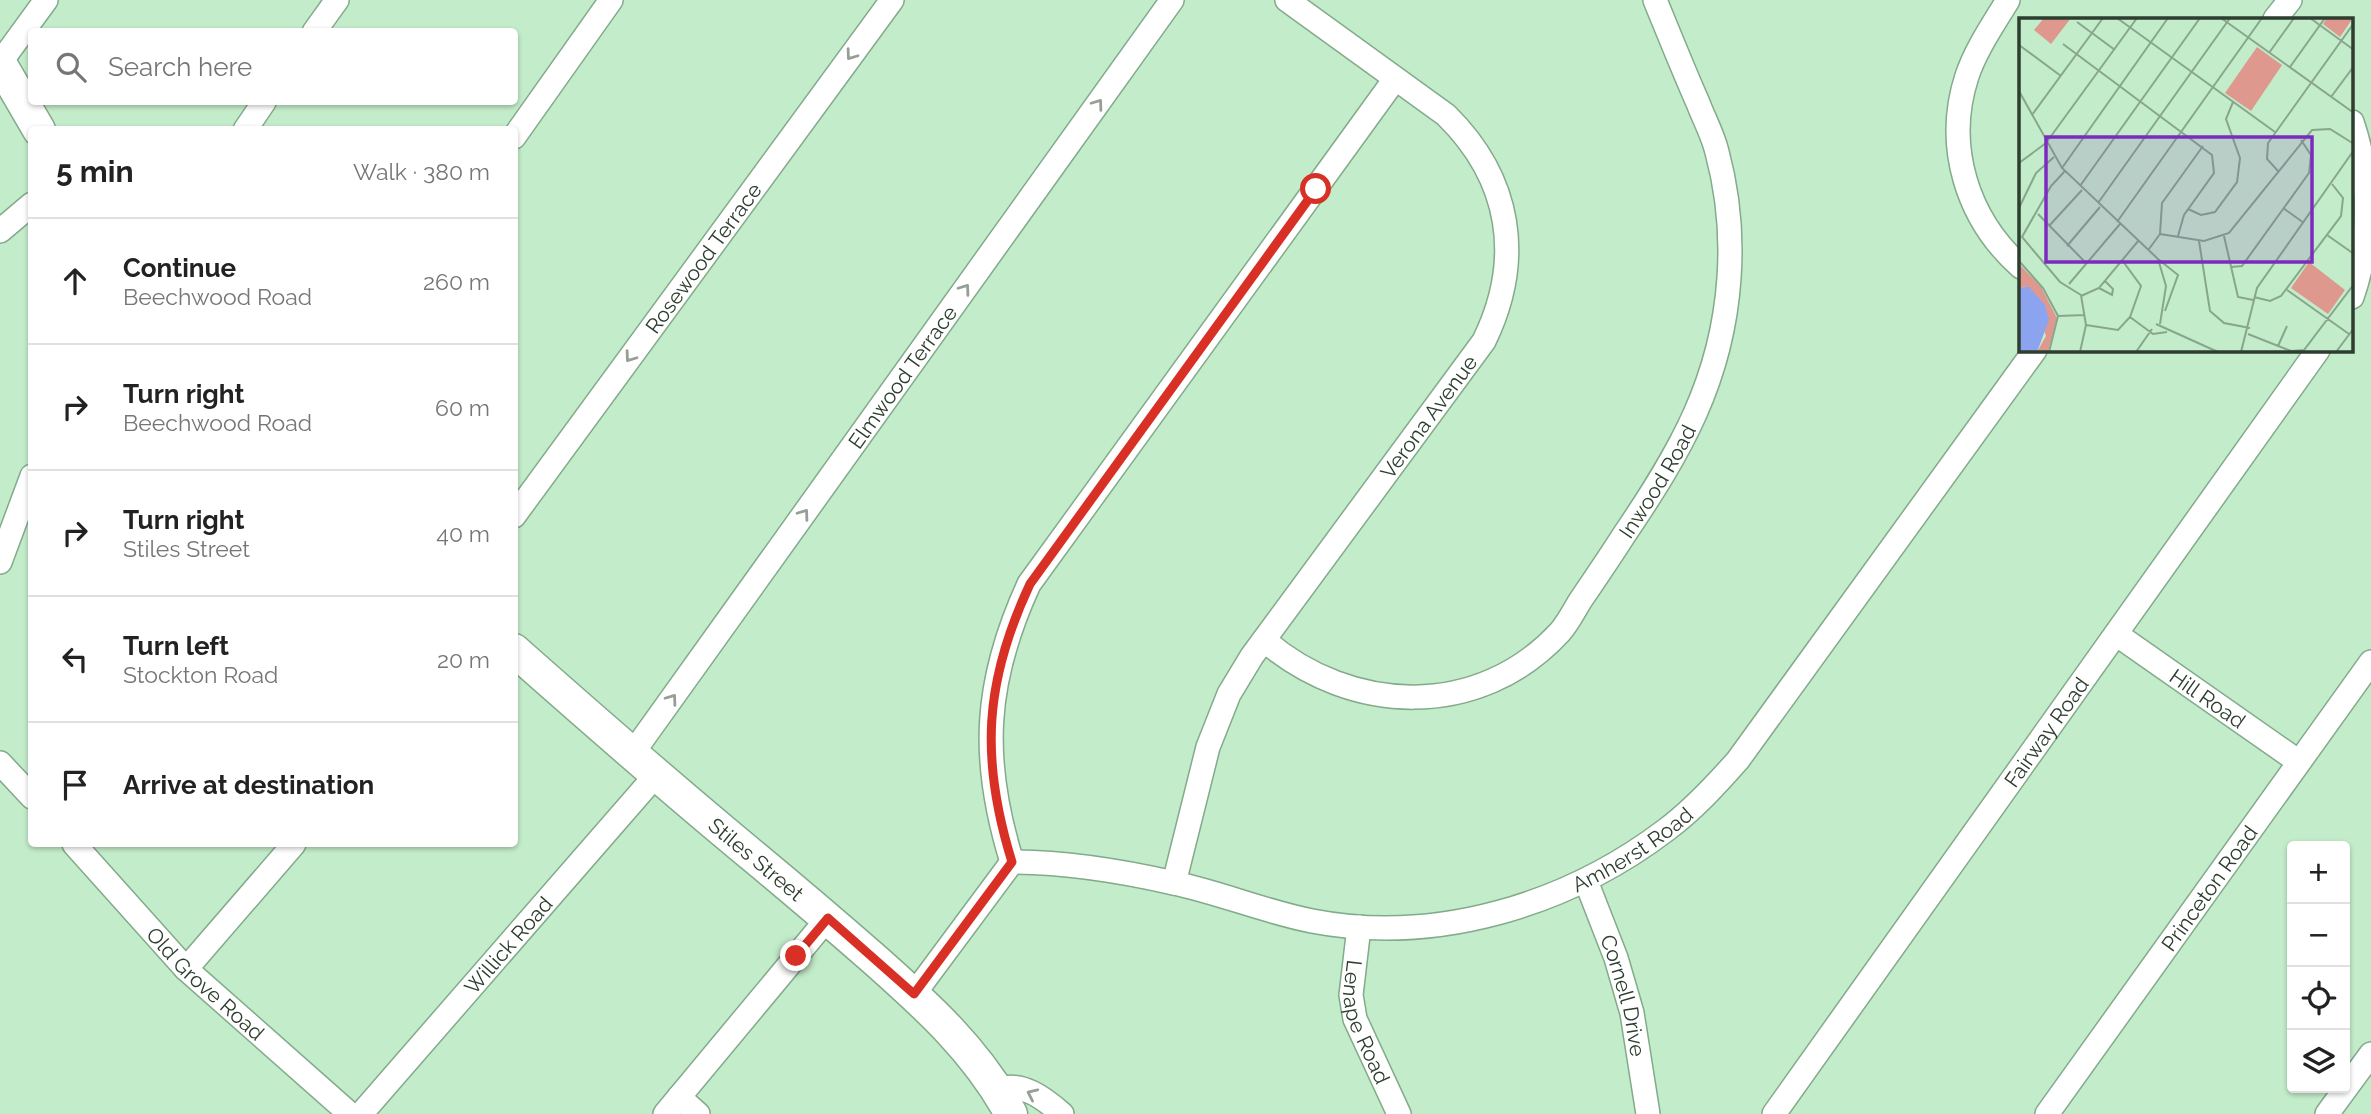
<!DOCTYPE html>
<meta charset="utf-8">
<style>
body{margin:0;font-family:Raleway,sans-serif;background:#f2f2f2;color:#222}
.controls{position:absolute;right:21px;bottom:21px;display:grid;overflow:hidden;border-radius:7px;box-shadow:0 2px 5px #0004}
.controls button{width:63px;height:63px;display:grid;place-items:center;padding:0;border:0;border-bottom:2px solid #e0e0e0;background:#fff;color:#222;font:35px sans-serif}
.stop{position:absolute;width:21px;height:21px;margin:-16px;border:5px solid #d93025;border-radius:50%;background:#fff}
.stop.end{background:#d93025;border-color:#fff;box-shadow:0 2px 7px #0008}
.list{margin:0;padding:0;list-style:none}
h2{display:flex;justify-content:space-between;align-items:center;height:91px;margin:0;padding:0 28px;font-size:30px}
h2 small{font-size:23px;font-weight:400;color:#767676}
.list li{display:grid;grid-template-columns:46px 1fr auto;gap:21px;align-items:center;box-sizing:border-box;height:126px;padding:0 28px;border-top:2px solid #e0e0e0}
.list b{display:block;font-size:26px;white-space:nowrap}
.list p{margin:0;font-size:23px;white-space:nowrap;color:#767676}
.list em{font-size:23px;font-style:normal;color:#767676}
.icon{flex:none;width:38px;height:38px;fill:none;stroke:currentColor;stroke-width:2;stroke-linecap:round;stroke-linejoin:round}
.map{position:relative;flex:none;width:2371px;height:1114px;overflow:hidden}
.search{position:absolute;background:#fff;box-shadow:0 2px 5px #0004;left:28px;top:28px;width:490px;height:77px;display:flex;align-items:center;gap:18px;box-sizing:border-box;padding:0 24px;border-radius:7px;color:#767676;font-size:26px}
.panel{position:absolute;background:#fff;box-shadow:0 2px 5px #0004;left:28px;top:126px;width:490px;height:721px;border-radius:7px}
.map>svg:first-child{display:block}
.lines{fill:none;stroke-linecap:round;stroke-linejoin:round}
.minor-casing{stroke:#83aa8a;stroke-width:26}
.secondary-casing{stroke:#83aa8a;stroke-width:35}
.minor{stroke:#fff;stroke-width:23}
.secondary{stroke:#fff;stroke-width:32}
.oneway{stroke:#969e97}
.route{stroke:#d93025;stroke-width:9}
.labels{text-anchor:middle;dominant-baseline:central;stroke-width:5;stroke-linejoin:round;paint-order:stroke}
.street-label{font-size:21px;fill:#2d3d2f;stroke:#fff}
.inset-road{fill:none;stroke:#87a68c;stroke-width:2}
.view{fill:#7b2cbf;fill-opacity:0.15;stroke:#7b2cbf;stroke-width:3.5}
.inset-edge{fill:none;stroke:#2d3d2f;stroke-width:3.5}
</style>
<div class="map">
<svg width="2371" height="1114" viewBox="0 0 2371 1114">
<rect width="100%" height="100%" fill="#c3ecca"/>
<g class="lines">
<g class="minor-casing">
<g id="minor">
<path d="M 2008,0 C 1993,25 1976,49 1967,76 C 1944,146 1967,219 2021,267"/>
<path d="M 2275,19 L 2290,0"/>
<path d="M 314,32 L 337,0"/>
<path d="M 0,63 L 46,0"/>
<path d="M 2352,122 C 2371,177 2371,243 2352,297"/>
<path d="M 245,130 L 264,102"/>
<path d="M 514,137 L 611,0"/>
<path d="M 0,231 L 32,204"/>
<path id="s1" d="M 514,516 L 892,0"/>
<path d="M 0,562 L 32,476"/>
<path id="s2" d="M 2116,634 L 2299,762"/>
<path id="s3" d="M 1264,640 C 1351,715 1479,720 1560,632 C 1568,623 1574,611 1580,601 C 1595,579 1610,557 1624,535 C 1680,452 1722,381 1729,278 C 1732,236 1728,193 1717,152 C 1713,135 1704,119 1698,103 C 1683,69 1669,34 1655,0"/>
<path id="s4" d="M 632,754 L 1172,0"/>
<path d="M 0,763 L 32,797"/>
<path id="s5" d="M 74,844 L 186,969 L 350,1114"/>
<path id="s6" d="M 1012,862 C 1066,862 1121,871 1174,883 C 1221,893 1266,912 1312,921 C 1436,945 1567,905 1666,830 C 1693,810 1716,785 1738,760 L 2035,350"/>
<path d="M 1012,862 C 980,759 984,682 1029,584 L 1395,79"/>
<path id="s7" d="M 1586,881 L 1616,958 L 1632,1013 L 1648,1114"/>
<path id="s8" d="M 1174,883 L 1208,747 L 1229,694 L 1252,656 L 1484,341 C 1524,259 1511,179 1446,115 L 1287,0"/>
<path id="s9" d="M 1359,927 L 1351,995 L 1355,1019 L 1399,1114"/>
<path d="M 186,969 L 294,844"/>
<path d="M 914,994 L 1012,862"/>
<path d="M 997,1090 C 1021,1080 1045,1099 1062,1114"/>
<path d="M 679,1097 L 698,1114"/>
<path id="s10" d="M 361,1114 L 656,775"/>
<path d="M 665,1114 L 828,918"/>
<path id="s11" d="M 1774,1114 L 2318,350"/>
<path id="s12" d="M 2047,1114 L 2371,662"/>
<path d="M 2327,1114 L 2371,1054"/>
</g>
</g>
<g class="secondary-casing">
<g id="secondary">
<path d="M 0,63 L 39,130"/>
<path id="s13" d="M 514,650 C 593,720 672,789 753,856 C 794,890 834,924 874,959 C 927,1006 977,1051 1011,1114"/>
</g>
</g>
<use href="#minor" class="minor"/>
<use href="#secondary" class="secondary"/>
</g>
<defs><path id="oneway-chevron" d="M-2-3.5L2.5 0L-2 3.5" fill="none" stroke-width="1.6" stroke-linecap="round" stroke-linejoin="round" transform="scale(1.75)"/></defs>
<g class="oneway">
<use href="#oneway-chevron" transform="translate(851 55) rotate(126)"/>
<use href="#oneway-chevron" transform="translate(1098 104) rotate(-54)"/>
<use href="#oneway-chevron" transform="translate(965 289) rotate(-54)"/>
<use href="#oneway-chevron" transform="translate(630 357) rotate(126)"/>
<use href="#oneway-chevron" transform="translate(804 514) rotate(-54)"/>
<use href="#oneway-chevron" transform="translate(672 699) rotate(-54)"/>
<use href="#oneway-chevron" transform="translate(1032 1094) rotate(-155)"/>
</g>
<g class="lines">
<path class="route" d="M 796,956 L 828,918 L 914,994 L 1012,862 C 980,759 984,682 1030,584 L 1316,189"/>
</g>
<g class="labels">
<g class="street-label">
<text stroke="none"><textPath href="#s1" startOffset="320">Rosewood Terrace</textPath></text>
<text stroke="none"><textPath href="#s4" startOffset="464">Elmwood Terrace</textPath></text>
<text stroke="none"><textPath href="#s8" startOffset="539">Verona Avenue</textPath></text>
<text stroke="none"><textPath href="#s3" startOffset="508">Inwood Road</textPath></text>
<text stroke="none"><textPath href="#s2" startOffset="112">Hill Road</textPath></text>
<text stroke="none"><textPath href="#s11" startOffset="469">Fairway Road</textPath></text>
<text stroke="none"><textPath href="#s6" startOffset="644">Amherst Road</textPath></text>
<text stroke="none"><textPath href="#s13" startOffset="320">Stiles Street</textPath></text>
<text stroke="none"><textPath href="#s12" startOffset="278">Princeton Road</textPath></text>
<text stroke="none"><textPath href="#s10" startOffset="224">Willick Road</textPath></text>
<text stroke="none"><textPath href="#s5" startOffset="192">Old Grove Road</textPath></text>
<text stroke="none"><textPath href="#s7" startOffset="121">Cornell Drive</textPath></text>
<text stroke="none"><textPath href="#s9" startOffset="98">Lenape Road</textPath></text>
</g>
</g>
<g transform="translate(2019 18)">
<rect width="334" height="334" fill="#c3ecca"/>
<path d="M 25,0 L 52,0 L 32,26 L 15,12 ZM 308,0 L 334,0 L 321,19 L 304,6 ZM 238,29 L 263,47 L 232,93 L 206,75 ZM 290,244 L 326,272 L 309,296 L 272,270 ZM 0,246 L 22,269 L 38,300 L 29,334 L 18,334 L 27,318 L 9,268 L 0,271 Z" fill="#de988d"/>
<path d="M 9,268 L 26,287 L 30,302 L 18,334 L 0,334 L 0,271 Z" fill="#8ca4f0"/>
<path class="inset-road" d="M 98,0 L 256,114M 202,0 L 335,95M 291,0 L 335,32M 58,4 L 96,32M 44,26 L 193,137 L 195,155 L 165,197 L 159,218M 0,27 L 42,58M 250,35 L 275,0M 271,49 L 306,0M 0,73 L 43,150 L 139,241 L 147,268 L 141,306M 312,79 L 335,48M 13,97 L 84,0M 27,125 L 118,0M 0,145 L 27,125M 43,150 L 149,0M 46,153 L 32,168 L 3,219 L 41,264 L 62,277 L 67,307 L 61,334M 259,153 L 248,141 L 249,125 L 335,5M 61,168 L 181,0M 79,185 L 211,0M 0,190 L 17,155 L 35,139M 264,190 L 285,205M 169,191 L 182,197 L 196,194 L 218,164 L 221,140 L 207,101 L 214,84M 19,196 L 67,245M 98,204 L 243,0M 30,208 L 63,172M 141,216 L 185,223 L 210,215 L 293,112 L 311,111 L 335,126M 308,217 L 335,236M 205,218 L 219,279 L 234,282M 180,223 L 191,293 L 205,305 L 231,310M 48,228 L 81,189M 130,231 L 141,216 L 143,185 L 184,128M 139,241 L 159,257 L 146,293M 0,243 L 24,270 L 39,298 L 30,334M 212,249 L 223,248 L 290,155 L 292,137 L 282,122M 50,266 L 101,206M 80,270 L 93,277 L 94,271 L 86,263M 268,272 L 330,316M 62,278 L 80,270 L 120,222M 235,279 L 251,283 L 262,278 L 322,198 L 324,180 L 313,166M 39,298 L 66,297M 111,299 L 134,316 L 148,314M 137,306 L 199,334M 67,307 L 99,312 L 111,299 L 122,268 L 103,242M 229,316 L 272,333 L 285,332 L 335,266M 259,328 L 268,308M 117,334 L 133,311M 222,334 L 238,270 L 335,132M 317,334 L 335,310"/>
<path class="view" d="M 27,119 L 293,119 L 293,244 L 27,244 Z"/>
<rect width="334" height="334" class="inset-edge"/>
</g>
</svg>
<div class="controls">
<button>+</button>
<button>−</button>
<button><svg class="icon" aria-label="locate" viewBox="0 0 24 24"><circle cx="12" cy="12" r="6"/><path d="M12 2v4M12 18v4M2 12h4M18 12h4"/></svg></button>
<button><svg class="icon" aria-label="layers" viewBox="0 0 24 24"><path d="M12 4l9 5-9 5-9-5zM3 14l9 5 9-5"/></svg></button>
</div>
<div class="stop" style="left:1316px;top:189px"></div>
<div class="stop end" style="left:796px;top:956px"></div>
<div class="search"><svg class="icon" aria-label="search" viewBox="0 0 24 24"><circle cx="10" cy="10" r="6"/><path d="M15 15l6 6"/></svg>Search here</div>
<section class="panel">
<h2>5 min<small>Walk · 380 m</small></h2>
<ul class="list">
<li><svg class="icon" aria-label="ahead" viewBox="0 0 24 24"><path d="M12 20V5M6 11l6-6 6 6"/></svg><div><b>Continue</b><p>Beechwood Road</p></div><em>260 m</em></li>
<li><svg class="icon" aria-label="right" viewBox="0 0 24 24"><path d="M7 20v-9h11M14 6l5 5-5 5"/></svg><div><b>Turn right</b><p>Beechwood Road</p></div><em>60 m</em></li>
<li><svg class="icon" aria-label="right" viewBox="0 0 24 24"><path d="M7 20v-9h11M14 6l5 5-5 5"/></svg><div><b>Turn right</b><p>Stiles Street</p></div><em>40 m</em></li>
<li><svg class="icon" aria-label="left" viewBox="0 0 24 24"><path d="M17 20v-9H6M10 6l-5 5 5 5"/></svg><div><b>Turn left</b><p>Stockton Road</p></div><em>20 m</em></li>
<li><svg class="icon" aria-label="arrive" viewBox="0 0 24 24"><path d="M6 21V4h12l-3 4 3 4H6"/></svg><div><b>Arrive at destination</b></div></li>
</ul>
</section>
</div>
